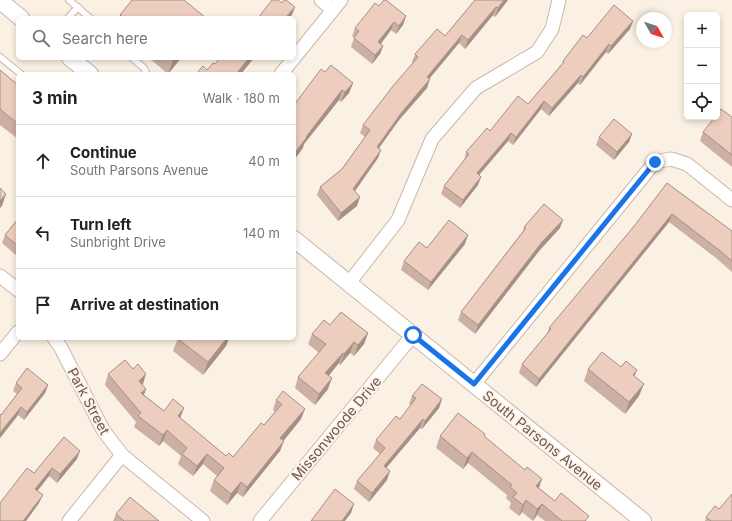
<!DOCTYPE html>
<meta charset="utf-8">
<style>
body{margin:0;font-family:Inter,sans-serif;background:#f2f2f2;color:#222}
.controls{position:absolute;right:12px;top:12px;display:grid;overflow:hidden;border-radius:6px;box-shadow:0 2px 6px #0003}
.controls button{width:36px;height:36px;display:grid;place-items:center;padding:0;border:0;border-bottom:1px solid #e0e0e0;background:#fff;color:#222;font:20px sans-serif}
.compass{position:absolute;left:636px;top:12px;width:36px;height:36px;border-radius:50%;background:#fff;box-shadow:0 2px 6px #0003;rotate:129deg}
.stop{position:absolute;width:12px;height:12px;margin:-9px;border:3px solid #1a73e8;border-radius:50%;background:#fff}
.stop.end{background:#1a73e8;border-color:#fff;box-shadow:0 1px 4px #0008}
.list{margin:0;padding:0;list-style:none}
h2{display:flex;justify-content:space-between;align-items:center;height:52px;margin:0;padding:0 16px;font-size:17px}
h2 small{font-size:13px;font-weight:400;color:#767676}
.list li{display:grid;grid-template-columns:26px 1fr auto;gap:12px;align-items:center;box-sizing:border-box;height:72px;padding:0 16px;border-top:1px solid #e0e0e0}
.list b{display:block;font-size:15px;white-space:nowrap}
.list p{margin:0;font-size:13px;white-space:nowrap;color:#767676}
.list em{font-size:13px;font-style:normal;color:#767676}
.icon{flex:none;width:22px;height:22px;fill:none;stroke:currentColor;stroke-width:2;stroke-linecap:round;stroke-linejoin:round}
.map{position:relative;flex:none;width:732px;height:521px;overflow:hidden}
.search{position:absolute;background:#fff;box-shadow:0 2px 6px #0003;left:16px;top:16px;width:280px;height:44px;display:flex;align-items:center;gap:10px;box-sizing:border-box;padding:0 14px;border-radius:6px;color:#767676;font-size:15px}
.panel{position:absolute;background:#fff;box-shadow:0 2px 6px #0003;left:16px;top:72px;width:280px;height:268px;border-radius:6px}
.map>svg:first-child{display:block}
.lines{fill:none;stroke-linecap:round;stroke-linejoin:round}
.service-casing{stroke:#cab7ab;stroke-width:8}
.minor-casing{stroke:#cab7ab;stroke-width:15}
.tertiary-casing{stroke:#cab7ab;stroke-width:18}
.service{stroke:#fff;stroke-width:6}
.minor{stroke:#fff;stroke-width:13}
.tertiary{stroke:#fff;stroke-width:16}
.wall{fill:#ccb0a3}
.shaded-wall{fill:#a69085}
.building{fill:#edcdbe;stroke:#a69085}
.route{stroke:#1a73e8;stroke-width:5}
.labels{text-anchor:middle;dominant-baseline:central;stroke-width:4;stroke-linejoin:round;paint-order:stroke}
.street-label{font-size:14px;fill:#70564c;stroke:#fdf4ea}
</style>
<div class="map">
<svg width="732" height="521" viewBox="0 0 732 521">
<rect width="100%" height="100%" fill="#faf0e4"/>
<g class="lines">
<g class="service-casing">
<path id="service" d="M 69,0 L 90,18
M 68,18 L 78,7
M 0,57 L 21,74
M 132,58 L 144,68 L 147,74"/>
</g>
<g class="minor-casing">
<path id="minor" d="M 321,0 L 333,10
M 294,58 L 341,0
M 281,74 L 294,58
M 0,276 L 18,290
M 349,283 L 398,220 L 432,139 L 476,88 L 537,52 L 552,29 L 559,0
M 54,338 L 61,348 L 103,430 L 122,455 L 203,521
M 0,354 L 18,332
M 474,384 L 655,162 L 671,159 L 687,164 L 732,200
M 69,521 L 122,455
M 260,521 L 413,335"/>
</g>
<g class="tertiary-casing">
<path id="tertiary" d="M 0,1 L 21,18
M 70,58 L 90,74
M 294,239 L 643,521"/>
</g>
<use href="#service" class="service"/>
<use href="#minor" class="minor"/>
<use href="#tertiary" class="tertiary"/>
</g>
<path class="wall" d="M 475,0 L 508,0 L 495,17 L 493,15 L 465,49 L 459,43 L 429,79 L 427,88 L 399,120 L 379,148 L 381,150 L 378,158 L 355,191 L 357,206 L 338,221 L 317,195 L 320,187 L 342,169 L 365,137 L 360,133 L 363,125 L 413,63 L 412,62 L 415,54 L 445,36 Z
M 379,6 L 406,16 L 403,25 L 396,34 L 391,30 L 381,44 L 383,46 L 380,54 L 372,64 L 351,47 L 354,38 L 352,36 L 355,28 Z
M 120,15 L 206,18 L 119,18 Z
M 633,21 L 630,29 L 608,54 L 606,52 L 580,85 L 578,83 L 549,116 L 541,109 L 513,145 L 508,141 L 479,175 L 478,185 L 460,208 L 441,194 L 444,186 L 464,161 L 466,152 L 490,131 L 528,104 L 562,64 L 563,61 L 587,38 Z
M 149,58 L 181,58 L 168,74 Z
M 0,70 L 18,85 L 18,139 L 0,125 Z
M 325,72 L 353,83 L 349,93 L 341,102 L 339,100 L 304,144 L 303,148 Z
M 732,117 L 732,167 L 700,141 L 703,132 Z
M 632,134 L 629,142 L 614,160 L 596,145 L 599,137 Z
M 667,183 L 732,231 L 732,272 L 716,258 L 669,222 L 536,387 L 519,373 L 522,364 L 547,334 L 549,328 L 635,225 Z
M 18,219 L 18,257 L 2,243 L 5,235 Z
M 524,227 L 560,228 L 539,251 L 475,334 L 458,320 L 461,312 L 523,231 Z
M 465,244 L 428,290 L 401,270 L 404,261 L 427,248 Z
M 330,325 L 368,333 L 364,344 L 354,356 L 350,353 L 340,365 L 339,363 L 328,376 L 328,389 L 315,405 L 295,388 L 298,377 L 319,353 L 308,344 L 312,334 Z
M 178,338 L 229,338 L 226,346 L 203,375 L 173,351 Z
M 621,367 L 639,396 L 625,414 L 584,381 L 588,369 Z
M 108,374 L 142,385 L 146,389 L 144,395 L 164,411 L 184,408 L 180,418 L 226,456 L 233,457 L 264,425 L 275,412 L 273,410 L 276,400 L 301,419 L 283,441 L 280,451 L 243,497 L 237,493 L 227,505 L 210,491 L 214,480 L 217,476 L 203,464 L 193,476 L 178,464 L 181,456 L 163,441 L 159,446 L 134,427 L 136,422 L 105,385 Z
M 16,383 L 48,385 L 45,393 L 24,420 L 18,415 L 0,438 L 0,414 L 1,415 L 17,394 L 13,391 Z
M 412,396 L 442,399 L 439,408 L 422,429 L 420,428 L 386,468 L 387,480 L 369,502 L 354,489 L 357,481 L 380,454 L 373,448 L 376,440 L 400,419 L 411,405 L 409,404 Z
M 440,436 L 484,437 L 539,488 L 555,501 L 587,521 L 545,521 L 537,515 L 533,521 L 522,512 L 519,516 L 509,508 L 511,503 L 506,498 L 507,495 L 468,463 L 463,469 L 436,448 Z
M 77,459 L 57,483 L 49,476 L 37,491 L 39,503 L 26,521 L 0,521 L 34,473 Z
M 719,509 L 732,521 L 705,521 L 706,517 Z
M 116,514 L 159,521 L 113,521 Z"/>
<path class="shaded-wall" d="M 504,0 L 508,0 L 495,17 L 498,8 Z
M 295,7 L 292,15 L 289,18 L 285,18 Z
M 496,7 L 493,15 L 465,49 L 468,40 Z
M 406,16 L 403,25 L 396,34 L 399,26 Z
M 633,21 L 630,29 L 608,54 L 611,46 Z
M 394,22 L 391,30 L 375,51 L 378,42 Z
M 462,35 L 459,43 L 424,85 L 427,77 Z
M 609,44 L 606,52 L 580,85 L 583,77 Z
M 383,46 L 380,54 L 372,64 L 375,55 Z
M 174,58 L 181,58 L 168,74 Z
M 249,58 L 254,58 L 241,74 L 236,74 Z
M 581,75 L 578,83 L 549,116 L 552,108 Z
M 430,79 L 427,88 L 399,120 L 374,155 L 377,147 L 402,112 Z
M 353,83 L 349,93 L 341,102 L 345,92 Z
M 342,90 L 339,100 L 304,144 L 303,148 L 294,160 L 294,154 L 306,137 Z
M 544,101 L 541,109 L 513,145 L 516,137 Z
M 511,133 L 508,141 L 473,182 L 477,173 Z
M 632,134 L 629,142 L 614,160 L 617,152 Z
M 381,150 L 378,158 L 350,198 L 353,189 Z
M 481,177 L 478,185 L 460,208 L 463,200 Z
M 6,194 L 2,206 L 0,208 L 0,201 Z
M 360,197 L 357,206 L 338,221 L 341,213 Z
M 672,214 L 669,222 L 536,387 L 539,379 Z
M 563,220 L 560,228 L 539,251 L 475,334 L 478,325 L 542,242 Z
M 468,235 L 465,244 L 428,290 L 431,282 Z
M 368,333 L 364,344 L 354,356 L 358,345 Z
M 227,338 L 229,338 L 226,346 L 203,375 L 208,362 Z
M 354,342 L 350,353 L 340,365 L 344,354 Z
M 343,353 L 339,363 L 322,384 L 325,373 Z
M 637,370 L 632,382 L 633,375 Z
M 146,374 L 143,384 L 135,391 L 139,381 Z
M 332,378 L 328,389 L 315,405 L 319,394 Z
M 644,384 L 639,396 L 625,414 L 629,402 Z
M 48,385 L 45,393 L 24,420 L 27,412 Z
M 146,389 L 142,399 L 141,393 Z
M 442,399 L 439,408 L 422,429 L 425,421 Z
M 21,407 L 18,415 L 0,438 L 0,433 Z
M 184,408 L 180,418 L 178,416 Z
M 305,409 L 301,419 L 277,449 L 280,438 Z
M 423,419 L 420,428 L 381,474 L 384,466 Z
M 167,430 L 163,441 L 159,446 L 163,435 Z
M 284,441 L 280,451 L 243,497 L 247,487 Z
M 80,451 L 77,459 L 57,483 L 60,474 Z
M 472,452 L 468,463 L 463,469 L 467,458 Z
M 207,454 L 203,464 L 193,476 L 197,466 Z
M 52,468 L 49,476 L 32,498 L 35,489 Z
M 390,471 L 387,480 L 369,502 L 372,493 Z
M 542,479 L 538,491 L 536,486 Z
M 241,482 L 237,493 L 227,505 L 231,494 Z
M 43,495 L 39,503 L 26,521 L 23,521 Z
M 526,500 L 522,512 L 519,516 L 523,505 Z
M 354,504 L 351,513 L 345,521 L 342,521 Z
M 542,504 L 537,515 L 533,521 L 537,509 Z"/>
<path class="building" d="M 132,0 L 184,0 L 206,18 L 124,18 L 120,15 Z
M 272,0 L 278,0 L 282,3 L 284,0 L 286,0 L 295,7 L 285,18 L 258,18 Z
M 384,0 L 386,0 L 406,16 L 399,26 L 394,22 L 378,42 L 383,46 L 375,55 L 354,38 L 359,31 L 355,28 L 375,3 L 379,6 Z
M 475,0 L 504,0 L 498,8 L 496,7 L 468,40 L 462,35 L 427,77 L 430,79 L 402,112 L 377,147 L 381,150 L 353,189 L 360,197 L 341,213 L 320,187 L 342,169 L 370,130 L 363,125 L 393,86 L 418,57 L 415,54 L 437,29 L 445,36 Z
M 614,5 L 633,21 L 611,46 L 609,44 L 583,77 L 581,75 L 552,108 L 544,101 L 516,137 L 511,133 L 477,173 L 481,177 L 463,200 L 444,186 L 469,154 L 466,152 L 487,128 L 490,131 L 518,96 L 528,104 L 564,62 L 563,61 L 583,35 L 587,38 Z
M 220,58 L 249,58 L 236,74 L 196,74 L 203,66 L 207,70 L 213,63 L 215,64 Z
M 331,65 L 353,83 L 345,92 L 342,90 L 306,137 L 307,137 L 294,154 L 294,105 L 321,69 L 325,72 Z
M 0,70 L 18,85 L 18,124 L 0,109 Z
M 721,109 L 732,117 L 732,155 L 703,132 L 715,117 L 717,117 L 717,114 Z
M 614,119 L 632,134 L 617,152 L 599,137 Z
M 667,183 L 732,231 L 732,261 L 719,250 L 672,214 L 539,379 L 522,364 L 551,329 L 549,328 L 635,225 Z
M 0,188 L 6,194 L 0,201 Z
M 544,204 L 563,220 L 542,242 L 478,325 L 461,312 L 526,228 L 524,227 Z
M 18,219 L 18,246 L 5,235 Z
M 449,220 L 468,235 L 431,282 L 404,261 L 419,242 L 427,248 Z
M 341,312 L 368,333 L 358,345 L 354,342 L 344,354 L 343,353 L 325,373 L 332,378 L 319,394 L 298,377 L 326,344 L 312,334 L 324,320 L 330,325 Z
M 178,338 L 227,338 L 208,362 L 178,339 Z
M 602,352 L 621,367 L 626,361 L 637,370 L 633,375 L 644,384 L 629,402 L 588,369 Z
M 125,360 L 133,369 L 138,364 L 146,374 L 139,381 L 146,389 L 141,393 L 164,411 L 173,399 L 184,408 L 178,416 L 226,456 L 229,453 L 233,457 L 261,423 L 264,425 L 282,404 L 276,400 L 283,391 L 305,409 L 280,438 L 284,441 L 247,487 L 241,482 L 231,494 L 214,480 L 224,468 L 207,454 L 197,466 L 182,454 L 187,448 L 167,430 L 163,435 L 138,416 L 141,413 L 108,374 Z
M 27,368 L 48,385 L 27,412 L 21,407 L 0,433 L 0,414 L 1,415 L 22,388 L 16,383 Z
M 422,384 L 442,399 L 425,421 L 423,419 L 384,466 L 390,471 L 372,493 L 357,481 L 385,448 L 376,440 L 396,416 L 400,419 L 416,398 L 412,396 Z
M 458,413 L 485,434 L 484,436 L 525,470 L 527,467 L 542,479 L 536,486 L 555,501 L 561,493 L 589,516 L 585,521 L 562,521 L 542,504 L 537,509 L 526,500 L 523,505 L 513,497 L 517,493 L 510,487 L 512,485 L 472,452 L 467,458 L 440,436 Z
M 64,437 L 80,451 L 60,474 L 52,468 L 35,489 L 43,495 L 23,521 L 0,521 L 0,503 L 27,468 L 34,473 Z
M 335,489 L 354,504 L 342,521 L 311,521 Z
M 732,494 L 732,521 L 711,521 L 706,517 L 715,506 L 719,509 Z
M 130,497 L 159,521 L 124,521 L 116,514 Z"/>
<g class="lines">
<path class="route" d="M 413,335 L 474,384 L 655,162"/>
</g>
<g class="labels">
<g class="street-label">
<text transform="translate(89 401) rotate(62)">Park Street</text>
<text transform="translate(336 428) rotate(-50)">Missonwoode Drive</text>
<text transform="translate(543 440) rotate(39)">South Parsons Avenue</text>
</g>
</g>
</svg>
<div class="controls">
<button>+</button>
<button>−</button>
<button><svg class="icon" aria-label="locate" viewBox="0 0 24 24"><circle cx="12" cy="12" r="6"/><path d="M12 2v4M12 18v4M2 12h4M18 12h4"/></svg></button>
</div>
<svg class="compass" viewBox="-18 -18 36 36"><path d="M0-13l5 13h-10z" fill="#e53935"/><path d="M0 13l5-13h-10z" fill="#767676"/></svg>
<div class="stop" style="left:413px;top:335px"></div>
<div class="stop end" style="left:655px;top:162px"></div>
<div class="search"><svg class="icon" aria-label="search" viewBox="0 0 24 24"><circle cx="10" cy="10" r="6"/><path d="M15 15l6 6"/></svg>Search here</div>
<section class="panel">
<h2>3 min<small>Walk · 180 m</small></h2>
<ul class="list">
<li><svg class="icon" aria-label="ahead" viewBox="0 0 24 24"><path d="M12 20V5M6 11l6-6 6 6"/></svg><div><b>Continue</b><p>South Parsons Avenue</p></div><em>40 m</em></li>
<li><svg class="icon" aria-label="left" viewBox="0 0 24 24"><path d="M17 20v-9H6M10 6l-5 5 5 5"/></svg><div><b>Turn left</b><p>Sunbright Drive</p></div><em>140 m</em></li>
<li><svg class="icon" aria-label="arrive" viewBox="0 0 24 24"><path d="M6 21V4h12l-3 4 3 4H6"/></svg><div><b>Arrive at destination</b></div></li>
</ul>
</section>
</div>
